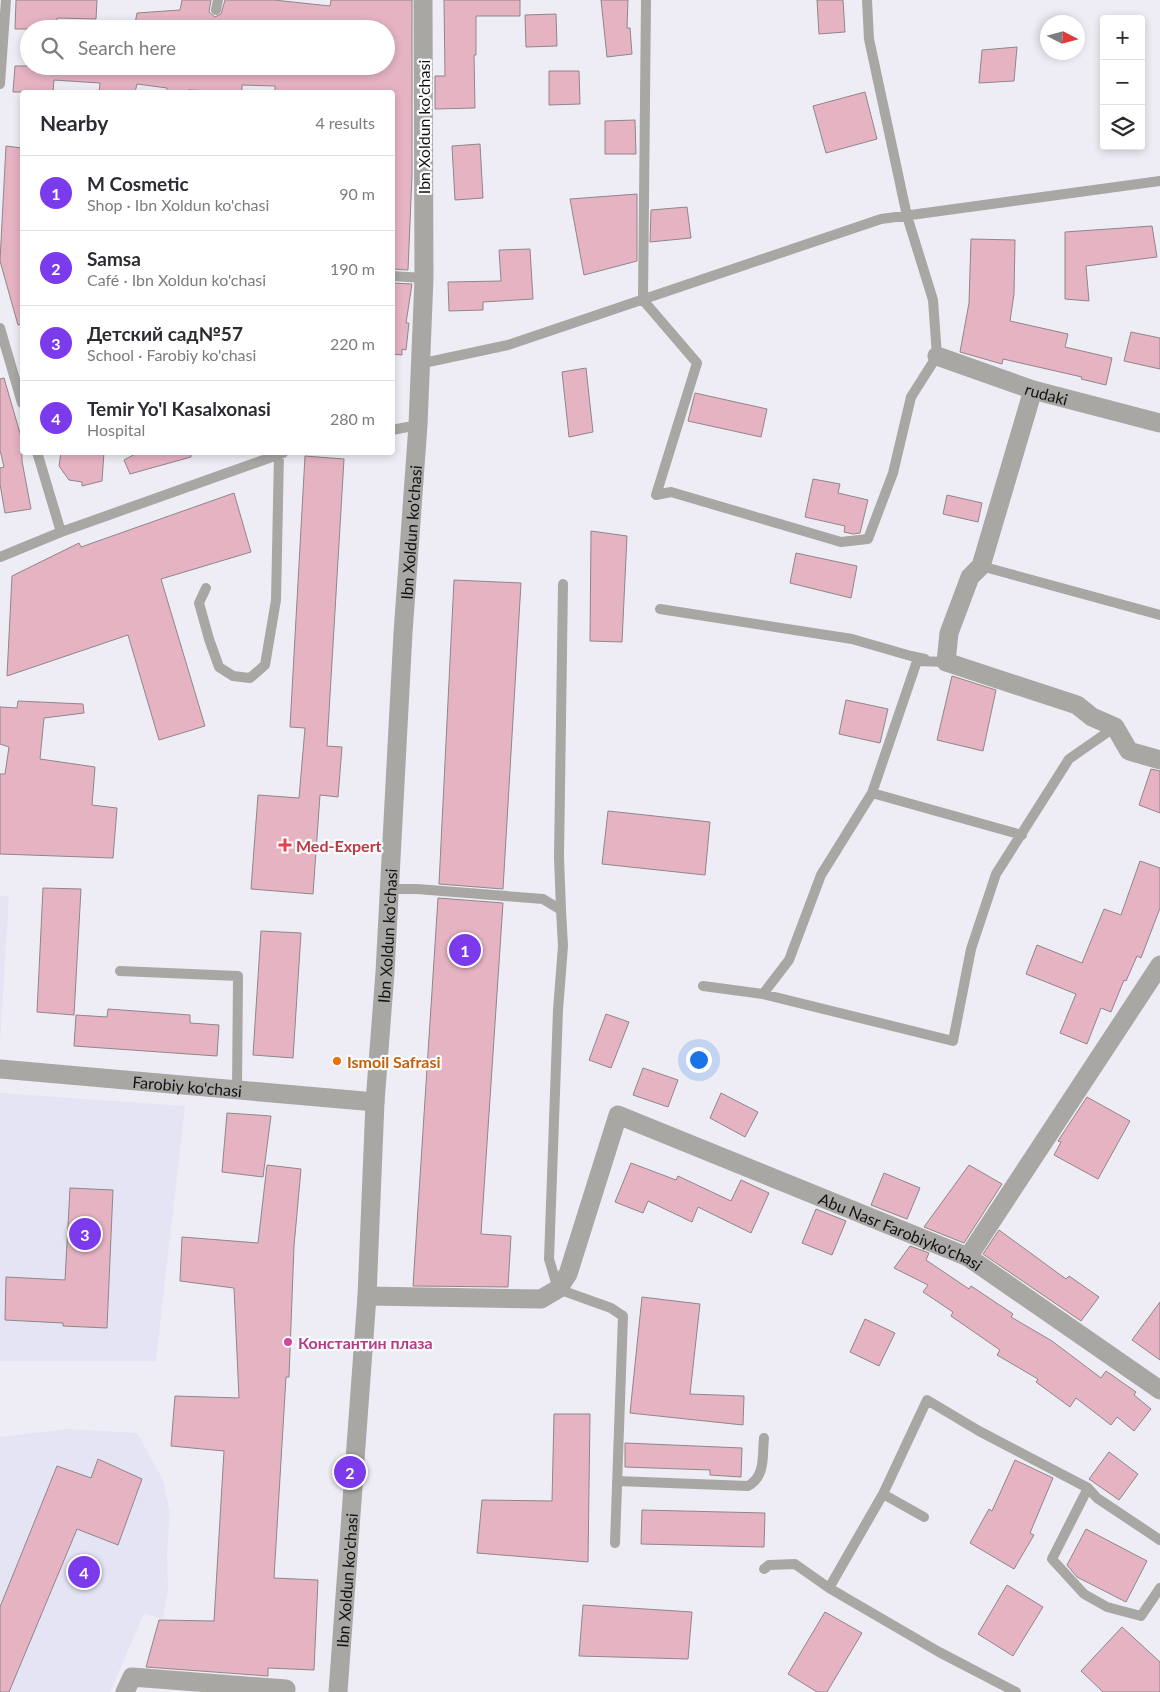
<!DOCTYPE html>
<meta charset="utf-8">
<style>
body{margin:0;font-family:Lato,sans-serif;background:#f7f7f7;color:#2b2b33}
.controls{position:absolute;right:15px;top:15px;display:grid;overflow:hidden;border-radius:5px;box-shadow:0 2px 8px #0003}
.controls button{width:45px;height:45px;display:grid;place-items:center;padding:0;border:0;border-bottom:1px solid #e1e1e2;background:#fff;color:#2b2b33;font:25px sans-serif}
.compass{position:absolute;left:1040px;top:15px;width:45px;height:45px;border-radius:50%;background:#fff;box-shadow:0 2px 8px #0003;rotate:96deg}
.you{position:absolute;left:698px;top:1059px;width:18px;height:18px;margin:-12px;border:4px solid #fff;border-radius:50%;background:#1a73e8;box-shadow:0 0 0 8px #1a73e833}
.badge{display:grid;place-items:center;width:32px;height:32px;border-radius:50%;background:#7c3aed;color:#fff;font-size:16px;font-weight:700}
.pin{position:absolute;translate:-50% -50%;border:2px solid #fff;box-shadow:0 1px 5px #0006}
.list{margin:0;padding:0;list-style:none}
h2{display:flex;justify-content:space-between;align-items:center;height:65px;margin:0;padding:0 20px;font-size:21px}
h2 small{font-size:16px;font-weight:400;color:#7c7c81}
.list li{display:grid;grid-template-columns:32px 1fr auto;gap:15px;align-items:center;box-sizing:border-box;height:75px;padding:0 20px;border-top:1px solid #e1e1e2}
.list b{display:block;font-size:19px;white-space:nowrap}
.list p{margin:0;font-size:16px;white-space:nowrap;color:#7c7c81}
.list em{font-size:16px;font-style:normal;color:#7c7c81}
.icon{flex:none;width:28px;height:28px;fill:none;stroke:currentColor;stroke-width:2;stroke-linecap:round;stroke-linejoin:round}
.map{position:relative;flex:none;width:1160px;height:1692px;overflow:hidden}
.search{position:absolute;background:#fff;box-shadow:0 2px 8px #0003;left:20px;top:20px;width:375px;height:55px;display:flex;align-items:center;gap:12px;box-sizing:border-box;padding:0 18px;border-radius:28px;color:#7c7c81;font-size:19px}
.panel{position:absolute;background:#fff;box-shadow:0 2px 8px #0003;left:20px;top:90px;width:375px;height:365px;border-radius:5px}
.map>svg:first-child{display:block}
.built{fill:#e5e4f4}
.building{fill:#e6b3c3;stroke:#8f8689}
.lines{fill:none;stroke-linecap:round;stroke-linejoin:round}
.lane{stroke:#a9a7a4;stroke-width:10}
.street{stroke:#a9a7a4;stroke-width:19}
.health-dot{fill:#e0444e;stroke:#fbfbfe;stroke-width:2}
.food-dot{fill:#e8710a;stroke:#fbfbfe;stroke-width:2}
.hotel-dot{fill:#d1479c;stroke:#fbfbfe;stroke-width:2}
.labels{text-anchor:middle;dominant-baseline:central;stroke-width:4.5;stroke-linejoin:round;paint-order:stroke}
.street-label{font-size:16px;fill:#111113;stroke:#fbfbfe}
.health-label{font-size:16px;font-weight:bold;fill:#be3a42;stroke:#fbfbfe;text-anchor:start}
.food-label{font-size:16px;font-weight:bold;fill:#c56008;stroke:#fbfbfe;text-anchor:start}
.hotel-label{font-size:16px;font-weight:bold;fill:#b23c85;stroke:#fbfbfe;text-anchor:start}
</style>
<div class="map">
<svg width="1160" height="1692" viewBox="0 0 1160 1692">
<rect width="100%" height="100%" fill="#eeedf5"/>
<path class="built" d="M 0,896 L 9,896 L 0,1043 Z
M 0,1093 L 185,1106 L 156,1361 L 0,1361 Z
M 67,1429 L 137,1433 L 163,1480 L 170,1513 L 167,1554 L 168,1589 L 163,1619 L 144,1613 L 110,1692 L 0,1692 L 0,1437 Z"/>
<path class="building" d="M 16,0 L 97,0 L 96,19 L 57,18 L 56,29 L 15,29 Z
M 182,0 L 211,0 L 209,12 L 215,17 L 221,14 L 225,0 L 274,0 L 330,6 L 331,0 L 412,0 L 412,176 L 408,270 L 392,269 L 392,92 L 275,92 L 275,86 L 242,85 L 242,92 L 188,90 L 188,92 L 167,92 L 167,88 L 137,84 L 135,92 L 99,92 L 100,83 L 54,80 L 53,92 L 13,92 L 15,66 L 235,66 L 287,70 L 287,71 L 327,73 L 327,66 L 386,66 L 386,29 L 134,29 L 137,13 L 180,10 Z
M 444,0 L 520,0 L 520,16 L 476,16 L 476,55 L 474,55 L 475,108 L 435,109 L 435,76 L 445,76 Z
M 601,0 L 628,0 L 627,28 L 630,28 L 632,54 L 607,57 Z
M 817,0 L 843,0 L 845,32 L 819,34 Z
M 556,14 L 557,46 L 526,47 L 525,15 Z
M 1017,47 L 1014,81 L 979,83 L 982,50 Z
M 549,71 L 579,71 L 580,104 L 549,105 Z
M 865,92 L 877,139 L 826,153 L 813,106 Z
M 635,120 L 636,154 L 605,154 L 605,121 Z
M 480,144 L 483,198 L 455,200 L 452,146 Z
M 6,146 L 22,148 L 22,324 L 18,325 L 0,261 Z
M 637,194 L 637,261 L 584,275 L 570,199 Z
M 687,207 L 691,238 L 650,242 L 651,210 Z
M 1152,226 L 1157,257 L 1086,266 L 1089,301 L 1065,299 L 1065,232 Z
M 971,239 L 1015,240 L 1014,294 L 1010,321 L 1068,334 L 1065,347 L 1112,358 L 1106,385 L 1081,379 L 1082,377 L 1003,359 L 1002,364 L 960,352 L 969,303 Z
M 530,249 L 533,299 L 483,302 L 483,310 L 449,311 L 448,282 L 501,281 L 499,250 Z
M 392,283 L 412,284 L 406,323 L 409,323 L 406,350 L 402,349 L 402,355 L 392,354 Z
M 1131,332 L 1160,338 L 1160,369 L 1124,361 Z
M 586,368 L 593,432 L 569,437 L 562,372 Z
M 4,378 L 22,440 L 22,461 L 31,509 L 5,513 L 0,484 L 0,468 L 4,467 L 0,450 L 0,379 Z
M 695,393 L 767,409 L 761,437 L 688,421 Z
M 61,452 L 104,452 L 102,481 L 82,486 L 82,482 L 69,480 L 59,466 Z
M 139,452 L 191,452 L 191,457 L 130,474 L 124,460 Z
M 305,456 L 344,459 L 327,746 L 342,747 L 338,797 L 320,795 L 313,894 L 251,889 L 258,795 L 299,798 L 305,728 L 290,727 Z
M 813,479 L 840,484 L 838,493 L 868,500 L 860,533 L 853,534 L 844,532 L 845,526 L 805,517 Z
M 234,493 L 251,552 L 161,579 L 205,726 L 159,740 L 128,635 L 7,676 L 12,576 L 79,543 L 81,547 Z
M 947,495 L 982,503 L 978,522 L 943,514 Z
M 591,531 L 627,536 L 622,642 L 590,641 Z
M 796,553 L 857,566 L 851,598 L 790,583 Z
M 454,580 L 521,583 L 503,889 L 439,884 Z
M 952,676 L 996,690 L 983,751 L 937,740 Z
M 846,700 L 888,709 L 880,743 L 839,734 Z
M 18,701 L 83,704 L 84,713 L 44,718 L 40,759 L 95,767 L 92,805 L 117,808 L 113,858 L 0,854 L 0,774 L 5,774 L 9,747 L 0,744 L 0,707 L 17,708 Z
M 1151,769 L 1160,771 L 1160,813 L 1139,805 Z
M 608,811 L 710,822 L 705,875 L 602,864 Z
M 1140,861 L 1160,868 L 1160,908 L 1141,958 L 1137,956 L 1126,981 L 1124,980 L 1111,1012 L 1101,1008 L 1087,1044 L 1060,1033 L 1076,994 L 1026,974 L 1037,945 L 1082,963 L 1104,909 L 1121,915 Z
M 43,888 L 81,889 L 74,1015 L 37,1012 Z
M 438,898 L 503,903 L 481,1234 L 511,1236 L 508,1287 L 413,1286 Z
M 261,931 L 301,933 L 293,1058 L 253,1055 Z
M 108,1009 L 190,1015 L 190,1023 L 219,1025 L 217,1056 L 74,1046 L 76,1015 L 107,1017 Z
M 606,1014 L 629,1022 L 611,1068 L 589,1060 Z
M 643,1068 L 678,1080 L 668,1107 L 633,1095 Z
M 721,1093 L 758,1112 L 745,1137 L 710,1118 Z
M 1087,1097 L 1130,1121 L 1098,1179 L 1054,1155 L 1061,1142 L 1058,1141 Z
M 227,1113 L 271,1116 L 263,1177 L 222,1172 Z
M 631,1163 L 676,1180 L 678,1176 L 731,1201 L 741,1180 L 769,1193 L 751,1233 L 698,1207 L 692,1222 L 648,1201 L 643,1213 L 615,1202 Z
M 267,1165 L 301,1169 L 294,1246 L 289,1377 L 286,1377 L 274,1578 L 318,1580 L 314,1670 L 268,1668 L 268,1676 L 146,1667 L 159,1620 L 214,1621 L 224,1451 L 171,1446 L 175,1396 L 239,1398 L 234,1288 L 180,1281 L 182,1237 L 258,1243 Z
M 969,1165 L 1002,1184 L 964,1243 L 924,1227 Z
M 884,1173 L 920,1188 L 907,1219 L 871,1205 Z
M 70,1188 L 113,1190 L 107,1328 L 63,1326 L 63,1323 L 5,1320 L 6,1277 L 65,1280 Z
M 816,1209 L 846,1221 L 832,1255 L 802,1243 Z
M 999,1230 L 1066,1279 L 1069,1276 L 1099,1297 L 1081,1321 L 983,1254 Z
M 910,1246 L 929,1253 L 926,1260 L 969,1289 L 971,1286 L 1013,1314 L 1011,1317 L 1052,1341 L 1101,1378 L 1106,1371 L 1136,1392 L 1134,1395 L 1151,1409 L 1134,1431 L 1117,1417 L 1111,1425 L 1076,1398 L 1070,1407 L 1036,1382 L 1038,1379 L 997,1355 L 1000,1350 L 951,1316 L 953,1312 L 923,1292 L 928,1285 L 894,1268 Z
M 642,1297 L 700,1304 L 690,1394 L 744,1396 L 743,1425 L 630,1413 Z
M 1160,1302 L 1160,1360 L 1132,1340 Z
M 865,1319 L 895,1333 L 879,1366 L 850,1352 Z
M 554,1414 L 590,1414 L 588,1562 L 477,1553 L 482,1500 L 552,1501 Z
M 625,1443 L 742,1448 L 741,1477 L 710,1475 L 710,1470 L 625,1467 Z
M 1109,1452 L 1138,1474 L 1119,1500 L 1089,1479 Z
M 98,1459 L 142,1479 L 118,1545 L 77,1529 L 9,1692 L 0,1692 L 0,1607 L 57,1466 L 91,1478 Z
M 1015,1460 L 1053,1478 L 1030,1533 L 1034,1535 L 1014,1569 L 970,1543 L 989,1509 L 992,1511 Z
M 642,1510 L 765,1513 L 764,1547 L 641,1544 Z
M 1086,1529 L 1147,1561 L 1126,1602 L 1077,1577 L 1067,1565 Z
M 1007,1585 L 1043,1607 L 1013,1656 L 978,1634 Z
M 583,1605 L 692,1612 L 688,1659 L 579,1656 Z
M 825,1612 L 862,1633 L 827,1692 L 817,1692 L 788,1674 Z
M 1122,1627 L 1160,1662 L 1160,1692 L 1103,1692 L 1081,1671 Z"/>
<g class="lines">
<path class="lane" d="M 646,0 L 643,300 L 697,363 L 656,495 L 671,492 L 841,542 L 868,539 L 893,473 L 911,397 L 937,356 L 933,300 L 907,216 L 869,39 L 867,0
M 216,10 L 218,0
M 0,84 L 6,0
M 392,276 L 424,278
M 0,328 L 22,403
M 419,364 L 508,345 L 881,219 L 1160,181
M 392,430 L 418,425
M 37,452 L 61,532
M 0,557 L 61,532 L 283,453
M 981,566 L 1160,615
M 206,588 L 199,603 L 209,639 L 219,667 L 233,676 L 250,678 L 265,665 L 276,600 L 279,454
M 660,609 L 852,639 L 911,656 L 925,659
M 946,662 L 917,661 L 872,793 L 1022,835
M 390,889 L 417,889 L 543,899 L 561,910 L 563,946 L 558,1010 L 549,1259 L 558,1289 L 611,1308 L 623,1316 L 615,1543
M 561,910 L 559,857 L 563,584
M 120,971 L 238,976 L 237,1090
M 703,986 L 763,994 L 789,960 L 821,875 L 872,793
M 763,994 L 953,1041 L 971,949 L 996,874 L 1069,759 L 1115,727
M 617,1481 L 748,1486 C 766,1476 762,1456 764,1438
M 1088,1488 L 1052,1559 L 1084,1594 L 1107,1607 L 1141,1616 L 1160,1588
M 883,1494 L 924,1517
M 764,1569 L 769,1565 L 795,1564 L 829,1588
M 1016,1692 L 939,1652 L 829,1588 L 883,1494 L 927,1400 L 979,1431 L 1088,1488 L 1097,1498 L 1160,1540"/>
<g class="street">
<path id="s1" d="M 937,356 L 1033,390 L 1160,423"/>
<path d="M 1033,390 L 981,566 L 970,577 L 949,633 L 946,662 L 1077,705 L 1092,717 L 1115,727 L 1129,751 L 1160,760"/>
<path id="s2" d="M 0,1069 L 375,1102"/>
<path d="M 968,1257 L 1160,965"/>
<path id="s3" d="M 367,1296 L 541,1299 L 558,1289 L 568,1274 L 618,1115 L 968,1257 L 1160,1390"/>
<path d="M 125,1692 L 132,1677 L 286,1689"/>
<path id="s4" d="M 338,1692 L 367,1296 L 375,1102 L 385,972 L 403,633 L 418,425 L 424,278 L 423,0"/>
</g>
</g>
<path class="health-dot" d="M282.5 837.5h5v5h5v5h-5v5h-5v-5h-5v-5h5z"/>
<circle class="food-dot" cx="337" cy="1061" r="5"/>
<circle class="hotel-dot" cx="288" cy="1342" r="5"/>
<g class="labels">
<g class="street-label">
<text transform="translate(423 127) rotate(-90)">Ibn Xoldun ko'chasi</text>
<text stroke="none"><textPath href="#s1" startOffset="116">rudaki</textPath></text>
<text stroke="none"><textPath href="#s4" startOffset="1162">Ibn Xoldun ko'chasi</textPath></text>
<text stroke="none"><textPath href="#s4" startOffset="758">Ibn Xoldun ko'chasi</textPath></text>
<text stroke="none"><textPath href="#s2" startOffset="188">Farobiy ko'chasi</textPath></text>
<text stroke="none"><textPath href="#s3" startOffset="684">Abu Nasr Farobiyko'chasi</textPath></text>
<text stroke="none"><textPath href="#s4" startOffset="112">Ibn Xoldun ko'chasi</textPath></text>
</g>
<g class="health-label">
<text x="296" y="845">Med-Expert</text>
</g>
<g class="food-label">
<text x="347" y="1061">Ismoil Safrasi</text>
</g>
<g class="hotel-label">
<text x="298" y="1342">Константин плаза</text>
</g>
</g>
</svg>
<div class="controls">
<button>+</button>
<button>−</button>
<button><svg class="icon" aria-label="layers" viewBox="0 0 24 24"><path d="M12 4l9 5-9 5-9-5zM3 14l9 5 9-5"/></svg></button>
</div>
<svg class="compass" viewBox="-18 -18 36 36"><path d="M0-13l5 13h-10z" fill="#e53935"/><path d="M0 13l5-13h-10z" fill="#7c7c81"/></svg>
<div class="you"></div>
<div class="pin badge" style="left:465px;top:950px">1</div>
<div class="pin badge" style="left:350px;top:1472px">2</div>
<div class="pin badge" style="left:85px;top:1234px">3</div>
<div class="pin badge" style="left:84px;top:1572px">4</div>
<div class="search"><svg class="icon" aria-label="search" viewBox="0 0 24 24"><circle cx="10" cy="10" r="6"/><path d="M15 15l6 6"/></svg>Search here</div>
<section class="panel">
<h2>Nearby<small>4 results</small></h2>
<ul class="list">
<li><span class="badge">1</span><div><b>M Cosmetic</b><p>Shop · Ibn Xoldun ko'chasi</p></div><em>90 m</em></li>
<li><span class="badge">2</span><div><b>Samsa</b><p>Café · Ibn Xoldun ko'chasi</p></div><em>190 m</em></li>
<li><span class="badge">3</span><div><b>Детский сад№57</b><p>School · Farobiy ko'chasi</p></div><em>220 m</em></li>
<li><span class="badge">4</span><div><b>Temir Yo'l Kasalxonasi</b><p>Hospital</p></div><em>280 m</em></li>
</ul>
</section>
</div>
